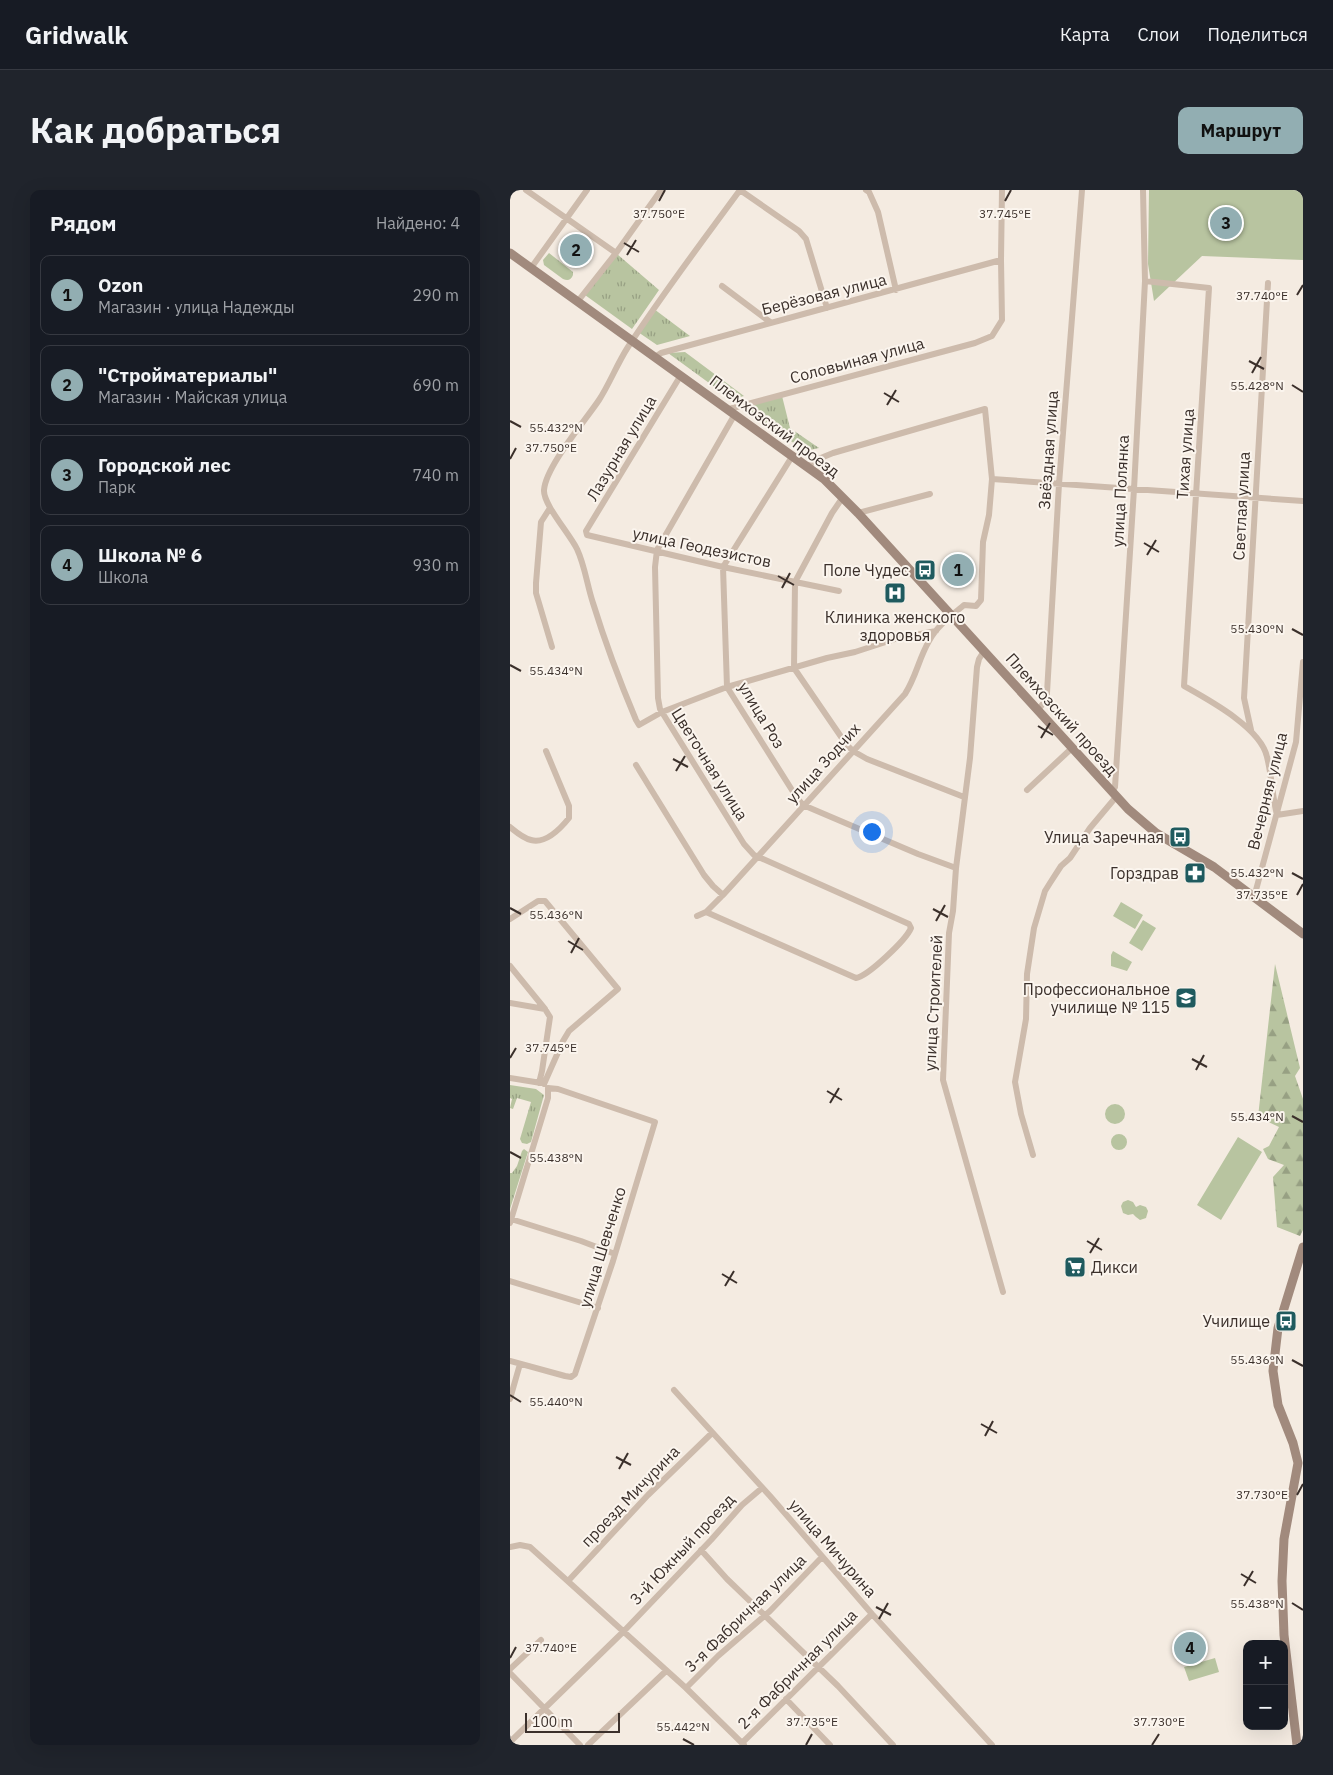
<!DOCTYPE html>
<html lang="ru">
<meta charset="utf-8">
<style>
body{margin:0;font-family:"IBM Plex Sans",sans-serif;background:#20242c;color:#f1f3f6}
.controls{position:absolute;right:15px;bottom:15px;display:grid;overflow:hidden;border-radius:10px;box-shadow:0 5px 20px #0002}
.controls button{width:45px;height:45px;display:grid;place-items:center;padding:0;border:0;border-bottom:1px solid #363941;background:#171b24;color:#f1f3f6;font:25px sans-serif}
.scale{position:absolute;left:15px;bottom:12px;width:95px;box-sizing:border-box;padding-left:5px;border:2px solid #3b302b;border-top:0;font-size:14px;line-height:18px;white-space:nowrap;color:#3b302b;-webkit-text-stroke:4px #fbf5ee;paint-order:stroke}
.you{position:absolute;left:361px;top:641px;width:18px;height:18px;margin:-12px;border:4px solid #fff;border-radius:50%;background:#1a73e8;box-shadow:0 0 0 8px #1a73e833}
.badge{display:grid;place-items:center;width:32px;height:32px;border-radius:50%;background:#92aeb2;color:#111;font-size:16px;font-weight:700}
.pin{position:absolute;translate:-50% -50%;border:2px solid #fff;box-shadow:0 1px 5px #0006}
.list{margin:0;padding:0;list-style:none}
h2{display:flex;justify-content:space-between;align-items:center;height:65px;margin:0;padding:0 20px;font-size:21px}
h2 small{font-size:16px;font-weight:400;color:#9ea1a6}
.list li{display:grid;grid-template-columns:32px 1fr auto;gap:15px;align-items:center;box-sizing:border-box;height:80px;margin:0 10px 10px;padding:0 10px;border:1px solid #363941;border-radius:10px}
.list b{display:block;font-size:19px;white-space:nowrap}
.list p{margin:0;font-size:16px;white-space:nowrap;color:#9ea1a6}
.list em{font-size:16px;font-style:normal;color:#9ea1a6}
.map{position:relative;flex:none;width:793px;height:1555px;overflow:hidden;border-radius:10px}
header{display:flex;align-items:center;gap:30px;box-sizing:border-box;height:70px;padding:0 25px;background:#171b24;border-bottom:1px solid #363941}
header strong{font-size:24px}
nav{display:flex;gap:28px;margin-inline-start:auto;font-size:18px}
.intro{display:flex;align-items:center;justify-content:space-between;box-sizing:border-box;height:120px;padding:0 30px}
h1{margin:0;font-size:35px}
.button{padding:12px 22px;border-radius:10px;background:#92aeb2;color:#111;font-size:18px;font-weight:700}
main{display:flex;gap:30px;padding:0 30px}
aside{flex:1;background:#171b24;border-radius:10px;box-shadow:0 5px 20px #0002}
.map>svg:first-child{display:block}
.grass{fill:url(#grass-tufts)}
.forest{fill:url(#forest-firs)}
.park{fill:#b8c4a0}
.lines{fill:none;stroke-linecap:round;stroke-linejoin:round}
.street{stroke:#cdbbac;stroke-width:6}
.secondary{stroke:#a18a7d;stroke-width:9}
.ticks{fill:none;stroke:#3b302b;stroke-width:2}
.labels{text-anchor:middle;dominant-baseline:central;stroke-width:4;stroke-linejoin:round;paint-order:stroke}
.street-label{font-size:16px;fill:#3b302b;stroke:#fbf5ee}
.poi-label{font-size:16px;fill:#3b302b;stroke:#fbf5ee;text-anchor:end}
.ticks-label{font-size:12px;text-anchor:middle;fill:#3b302b;stroke:#fbf5ee;stroke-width:4;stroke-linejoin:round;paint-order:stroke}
</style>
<header>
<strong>Gridwalk</strong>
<nav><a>Карта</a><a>Слои</a><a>Поделиться</a></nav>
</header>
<div class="intro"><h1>Как добраться</h1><a class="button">Маршрут</a></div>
<main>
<aside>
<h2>Рядом<small>Найдено: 4</small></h2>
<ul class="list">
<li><span class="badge">1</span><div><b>Ozon</b><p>Магазин · улица Надежды</p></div><em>290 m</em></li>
<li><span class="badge">2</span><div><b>&quot;Стройматериалы&quot;</b><p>Магазин · Майская улица</p></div><em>690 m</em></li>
<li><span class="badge">3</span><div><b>Городской лес</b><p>Парк</p></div><em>740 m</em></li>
<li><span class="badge">4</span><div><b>Школа № 6</b><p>Школа</p></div><em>930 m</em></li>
</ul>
</aside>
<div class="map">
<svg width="793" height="1555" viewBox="0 0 793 1555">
<defs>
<pattern id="grass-tufts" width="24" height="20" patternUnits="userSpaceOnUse" patternTransform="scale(1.25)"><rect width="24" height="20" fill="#b8c4a0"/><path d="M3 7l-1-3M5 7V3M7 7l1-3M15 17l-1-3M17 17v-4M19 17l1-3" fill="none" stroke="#97a083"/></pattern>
<pattern id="forest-firs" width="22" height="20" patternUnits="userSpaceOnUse" patternTransform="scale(1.25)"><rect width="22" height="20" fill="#b8c4a0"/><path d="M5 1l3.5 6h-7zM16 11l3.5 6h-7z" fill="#97a083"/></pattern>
</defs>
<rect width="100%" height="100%" fill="#f4ebe1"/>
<path class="grass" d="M 39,63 L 63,82 L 63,85 C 61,90 58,91 53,89 L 34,75 L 33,70 Z
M 107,64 L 149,100 L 122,139 L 75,105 Z
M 144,119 L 180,146 L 147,155 L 128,142 Z
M 175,162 L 234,206 L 221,209 L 158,163 Z
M 272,206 L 280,238 L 309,258 L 295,261 L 231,216 Z
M 0,895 L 26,899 L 34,905 L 21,952 L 17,954 L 12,953 L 10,949 L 21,912 L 7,908 L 3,919 L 0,918 L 2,909 L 0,908 Z
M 14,959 L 18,962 L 0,1019 L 0,983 L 2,983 L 7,976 L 12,961 Z"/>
<path class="forest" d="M 765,774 L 790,878 L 785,886 L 793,909 L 793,1040 L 790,1046 L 767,1037 L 763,987 L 774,975 L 758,969 L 753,959 L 759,956 L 769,937 L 748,927 Z"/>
<path class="park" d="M 639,0 L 793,0 L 793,70 L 692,66 L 644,111 L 638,74 Z
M 611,712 L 633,725 L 625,739 L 603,726 Z
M 633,730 L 646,738 L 632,761 L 619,753 Z
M 603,761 L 622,772 L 617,781 L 601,776 L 601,765 Z
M595 924a10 10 0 1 1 20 0a10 10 0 1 1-20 0Z
M601 952a8 8 0 1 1 16 0a8 8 0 1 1-16 0Z
M 728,947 L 752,962 L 711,1030 L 687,1015 Z
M 618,1010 L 623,1012 L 626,1017 L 630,1015 L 636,1017 L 638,1021 L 636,1028 L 630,1030 L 626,1027 L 623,1024 L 618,1025 L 613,1023 L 611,1016 L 613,1012 Z
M 705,1468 L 709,1482 L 679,1491 L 674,1477 Z"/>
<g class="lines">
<path class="street" d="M 16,0 L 106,63
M 230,0 C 192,52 153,103 118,157 C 107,174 100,193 89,210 C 75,231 36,276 34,300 C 33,314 59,343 67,359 C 75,376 77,395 83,413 C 95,452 110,492 126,530 L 129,535 L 152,522 L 217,497 L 317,468 L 345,462 L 385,449 L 426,441
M 230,0 L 289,41 L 296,49 L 317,118
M 356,0 L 359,2 L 368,22 L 386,100
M 21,78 L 77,0
M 635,91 L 699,98 L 674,496 C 699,510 751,538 757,567 C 762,586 762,606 767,625 L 793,621
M 212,96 L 260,132
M 68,111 L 106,63 L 151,0
M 145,167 L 151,163 C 264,131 378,102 491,70
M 171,185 L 76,341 L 77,345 L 213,377 L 329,401
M 219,219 L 465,153 L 482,146 L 492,130 L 491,70 L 492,0
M 283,265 L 213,377 L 217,497 L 287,608 L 293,615 L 408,664 L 446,678
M 482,289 L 793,311
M 333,307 L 322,323 L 285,392 L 284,478 L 336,554 L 343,561 L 357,569 L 454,607
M 40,318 L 31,332 L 26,393 L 26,403 L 42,457
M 348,323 L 420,304
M 474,461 L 469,469 L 467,477 L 460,568 L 446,678 L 443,721 L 439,743 L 433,890 L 493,1102
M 528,520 L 535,511 L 537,503 L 549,294 L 572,0
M 741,540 L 734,508 L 758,93
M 126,575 L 194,685 L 203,696 L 213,705
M 517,600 L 562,558
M 602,602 L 605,597 L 624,299 L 635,91 L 633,0
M 0,637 C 6,642 13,648 21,650 C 36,654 51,638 59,628 L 59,616 L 36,561
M 743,706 L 746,700 L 786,552 L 793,472
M 196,722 L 346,788 C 358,786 396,750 401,738 L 399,734 L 244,665 L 234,654 L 150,519 L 148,508 L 145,377 L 147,360 L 225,224
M 187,726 L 196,722 L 213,705 L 395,504 C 406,487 409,468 419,451 C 427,436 442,425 454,415 L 466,416 L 471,410 L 473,352 L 479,325 L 482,289 L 475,219 L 323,263 L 306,270 L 298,276
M 0,729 L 28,711 L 35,711 L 108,799 L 59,841 L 53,851 L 34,894
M 0,776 L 35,819
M 0,813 L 35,819 L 40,827 L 32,881 L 29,893
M 0,888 L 31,893
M 523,965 L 511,924 L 505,892 L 516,829 L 517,784 L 524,738 L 535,701 L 540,693 L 551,676 L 560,668 L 580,638 L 606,607
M 1,1029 L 71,1051 L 105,1064
M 0,1033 L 38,908 L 38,898
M 0,1091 L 88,1118
M 0,1171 L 55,1186 L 61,1187 L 65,1184 L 103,1071 L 145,932 L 48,899 L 38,898
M 164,1200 L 260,1306 L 362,1424 L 482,1555
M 0,1209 L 10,1174
M 0,1357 L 10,1355 L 20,1357 L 176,1498 L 234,1555
M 191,1360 L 217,1389 L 328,1496 L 383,1555
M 59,1390 L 138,1305 L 202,1243
M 0,1479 L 31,1450
M 0,1483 L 70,1555
M 176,1498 L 208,1466 L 260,1421 L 312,1367
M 276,1509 L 320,1555
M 0,1552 L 114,1441 L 201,1350 L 232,1315 L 252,1298
M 232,1553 L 362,1424
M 78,1555 L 156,1481"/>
<path class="secondary" d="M 0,63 L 314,289 L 348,323 L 618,619 L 646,643 L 704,677 L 793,744
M 787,1555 L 774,1445 L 772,1391 L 774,1349 L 788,1273 L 783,1253 L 768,1215 L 763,1181 L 768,1138 L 793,1057"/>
</g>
<path class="ticks" d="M 149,11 L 155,0M 495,11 L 501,0M 114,53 L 129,62M 117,65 L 126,50M 787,105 L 793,95M 739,171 L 754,179M 742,183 L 751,167M 782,195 L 793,202M 374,203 L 389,212M 377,215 L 386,200M 0,231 L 11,237M 0,269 L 6,258M 634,353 L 649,362M 637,365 L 646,350M 268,386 L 284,395M 272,398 L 280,383M 782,439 L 793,445M 0,475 L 11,481M 528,536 L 543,545M 531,548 L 540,533M 163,569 L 178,577M 166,581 L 175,566M 782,683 L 793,689M 787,705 L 793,694M 0,718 L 11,724M 423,719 L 438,727M 426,731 L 435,715M 58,751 L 73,760M 61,763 L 69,748M 0,868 L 6,858M 682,869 L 697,877M 686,880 L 694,865M 317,901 L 332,910M 320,913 L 329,898M 782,926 L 793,932M 0,962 L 11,968M 577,1051 L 592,1060M 580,1063 L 589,1048M 212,1084 L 227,1093M 215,1096 L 224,1081M 782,1170 L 793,1176M 0,1205 L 11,1212M 471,1234 L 487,1243M 475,1246 L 483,1231M 106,1267 L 121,1275M 109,1279 L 118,1263M 787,1305 L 793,1294M 731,1384 L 746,1393M 734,1396 L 743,1381M 782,1413 L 793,1420M 366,1417 L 381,1425M 369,1429 L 378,1413M 0,1468 L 6,1457M 173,1549 L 184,1555M 296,1555 L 302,1544M 642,1555 L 649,1544"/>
<defs>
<g id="bus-square" transform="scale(1.125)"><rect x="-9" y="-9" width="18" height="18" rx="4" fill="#1f5a5e" stroke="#fbf5ee"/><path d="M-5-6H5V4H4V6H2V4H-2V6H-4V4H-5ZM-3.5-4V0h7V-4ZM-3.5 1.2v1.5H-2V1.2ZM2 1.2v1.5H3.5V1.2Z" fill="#fff"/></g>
<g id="hospital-square" transform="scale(1.125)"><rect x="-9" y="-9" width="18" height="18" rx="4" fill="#1f5a5e" stroke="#fbf5ee"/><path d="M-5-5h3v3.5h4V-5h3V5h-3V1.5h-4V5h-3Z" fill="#fff"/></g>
<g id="pharmacy-square" transform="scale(1.125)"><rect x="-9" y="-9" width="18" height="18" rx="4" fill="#1f5a5e" stroke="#fbf5ee"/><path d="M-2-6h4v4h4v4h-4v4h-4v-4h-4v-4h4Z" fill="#fff"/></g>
<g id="university-square" transform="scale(1.125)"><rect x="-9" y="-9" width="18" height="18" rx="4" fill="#1f5a5e" stroke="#fbf5ee"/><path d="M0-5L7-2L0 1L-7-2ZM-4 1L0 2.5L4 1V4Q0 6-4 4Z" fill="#fff"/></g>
<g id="supermarket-square" transform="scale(1.125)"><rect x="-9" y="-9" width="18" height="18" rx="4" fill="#1f5a5e" stroke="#fbf5ee"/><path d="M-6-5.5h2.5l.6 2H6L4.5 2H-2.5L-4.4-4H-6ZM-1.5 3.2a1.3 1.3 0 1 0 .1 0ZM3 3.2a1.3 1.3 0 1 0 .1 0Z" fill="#fff"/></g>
</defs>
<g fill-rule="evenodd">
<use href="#bus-square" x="415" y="380"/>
<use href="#hospital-square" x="385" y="403"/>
<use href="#bus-square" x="670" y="647"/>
<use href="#pharmacy-square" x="685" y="683"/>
<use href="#university-square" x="676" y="808"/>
<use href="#supermarket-square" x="565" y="1077"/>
<use href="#bus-square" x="776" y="1131"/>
</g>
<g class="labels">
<g class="street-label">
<text transform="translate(314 104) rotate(-14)">Берёзовая улица</text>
<text transform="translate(347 170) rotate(-15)">Соловьиная улица</text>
<text transform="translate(265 236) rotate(37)">Племхозский проезд</text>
<text transform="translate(111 258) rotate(-59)">Лазурная улица</text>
<text transform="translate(538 260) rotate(-86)">Звёздная улица</text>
<text transform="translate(675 264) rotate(-86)">Тихая улица</text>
<text transform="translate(610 301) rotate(-87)">улица Полянка</text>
<text transform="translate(731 316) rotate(-87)">Светлая улица</text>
<text transform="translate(192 357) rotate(12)">улица Геодезистов</text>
<text transform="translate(552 524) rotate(48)">Племхозский проезд</text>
<text transform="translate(252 525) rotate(59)">улица Роз</text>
<text transform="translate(313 573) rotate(-48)">улица Зодчих</text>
<text transform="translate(200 574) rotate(58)">Цветочная улица</text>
<text transform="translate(757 601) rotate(-76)">Вечерняя улица</text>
<text transform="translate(423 813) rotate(-87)">улица Строителей</text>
<text transform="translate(92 1057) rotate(-73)">улица Шевченко</text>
<text transform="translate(120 1306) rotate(-46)">проезд Мичурина</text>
<text transform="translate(323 1358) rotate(49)">улица Мичурина</text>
<text transform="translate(172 1359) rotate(-47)">3-й Южный проезд</text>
<text transform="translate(235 1423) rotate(-44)">3-я Фабричная улица</text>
<text transform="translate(287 1479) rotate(-45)">2-я Фабричная улица</text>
</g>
<g class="poi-label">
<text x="399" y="380">Поле Чудес</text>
<text x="385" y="427" text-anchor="middle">Клиника женского<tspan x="385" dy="18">здоровья</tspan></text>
<text x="654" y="647">Улица Заречная</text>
<text x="669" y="683">Горздрав</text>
<text x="660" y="799">Профессиональное<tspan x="660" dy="18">училище № 115</tspan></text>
<text x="581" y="1077" text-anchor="start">Дикси</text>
<text x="760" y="1131">Училище</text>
</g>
</g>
<g class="ticks-label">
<text x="149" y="28">37.750°E</text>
<text x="495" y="28">37.745°E</text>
<text x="752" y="110">37.740°E</text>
<text x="747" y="200">55.428°N</text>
<text x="46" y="242">55.432°N</text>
<text x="41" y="262">37.750°E</text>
<text x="747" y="443">55.430°N</text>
<text x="46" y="485">55.434°N</text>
<text x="747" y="687">55.432°N</text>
<text x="752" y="709">37.735°E</text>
<text x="46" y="729">55.436°N</text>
<text x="41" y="862">37.745°E</text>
<text x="747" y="931">55.434°N</text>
<text x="46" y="972">55.438°N</text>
<text x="747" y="1174">55.436°N</text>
<text x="46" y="1216">55.440°N</text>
<text x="752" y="1309">37.730°E</text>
<text x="747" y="1418">55.438°N</text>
<text x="41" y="1462">37.740°E</text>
<text x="302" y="1536">37.735°E</text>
<text x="649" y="1536">37.730°E</text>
<text x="173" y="1541">55.442°N</text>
</g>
</svg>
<div class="controls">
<button>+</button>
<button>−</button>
</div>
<div class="scale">100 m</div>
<div class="you"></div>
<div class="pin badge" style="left:448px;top:380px">1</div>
<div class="pin badge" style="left:66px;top:60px">2</div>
<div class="pin badge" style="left:716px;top:33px">3</div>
<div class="pin badge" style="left:680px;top:1458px">4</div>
</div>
</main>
